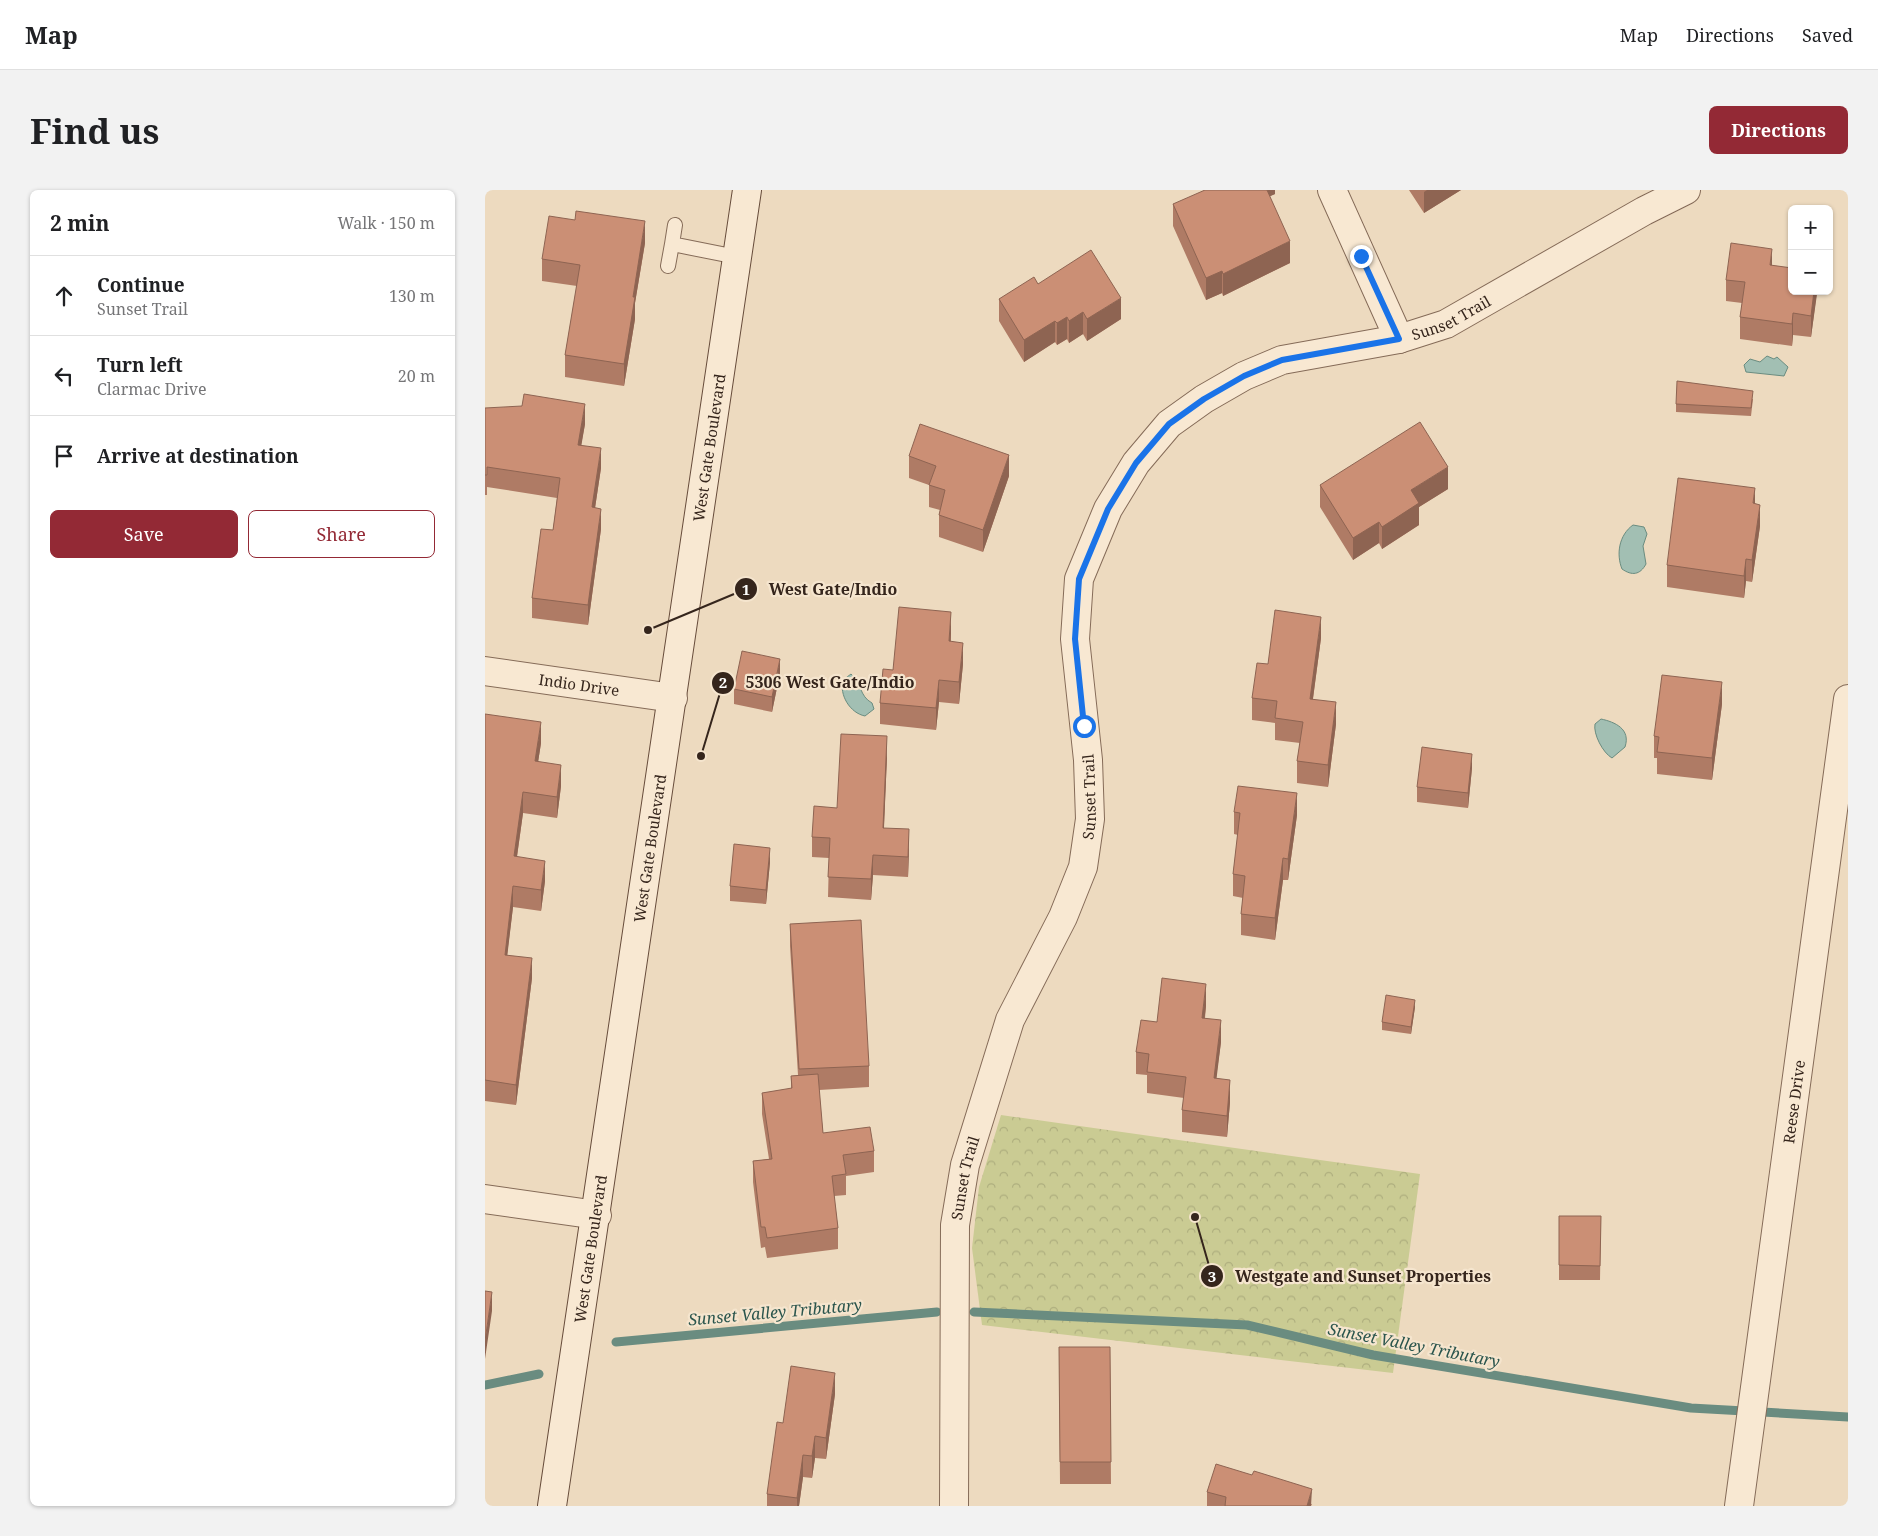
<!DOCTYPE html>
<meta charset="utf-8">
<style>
body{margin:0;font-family:"Noto Serif",serif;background:#f2f2f2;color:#202124}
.controls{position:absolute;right:15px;top:15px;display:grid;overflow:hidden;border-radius:8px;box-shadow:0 1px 4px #0004}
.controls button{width:45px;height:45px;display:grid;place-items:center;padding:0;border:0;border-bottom:1px solid #e0e0e0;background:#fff;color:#202124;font:25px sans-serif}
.stop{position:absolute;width:15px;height:15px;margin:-11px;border:4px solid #1a73e8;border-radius:50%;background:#fff}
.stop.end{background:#1a73e8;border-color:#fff;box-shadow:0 1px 5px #0008}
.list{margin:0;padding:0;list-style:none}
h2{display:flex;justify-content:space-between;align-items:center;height:65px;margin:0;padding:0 20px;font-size:21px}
h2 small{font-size:16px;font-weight:400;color:#757577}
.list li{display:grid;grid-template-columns:32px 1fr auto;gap:15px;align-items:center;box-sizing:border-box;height:80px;padding:0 20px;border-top:1px solid #e0e0e0}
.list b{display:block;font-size:19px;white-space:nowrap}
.list p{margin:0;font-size:16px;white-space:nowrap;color:#757577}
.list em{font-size:16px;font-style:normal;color:#757577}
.actions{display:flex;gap:10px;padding:15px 20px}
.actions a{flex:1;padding:11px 0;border:1px solid #932935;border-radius:8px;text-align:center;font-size:18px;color:#932935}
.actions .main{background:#932935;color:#fff}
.icon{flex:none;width:28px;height:28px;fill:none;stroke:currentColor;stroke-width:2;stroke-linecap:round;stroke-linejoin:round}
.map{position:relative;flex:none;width:1363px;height:1316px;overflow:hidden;border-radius:8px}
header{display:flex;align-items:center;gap:30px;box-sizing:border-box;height:70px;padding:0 25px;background:#fff;border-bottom:1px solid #e0e0e0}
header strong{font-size:24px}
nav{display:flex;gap:28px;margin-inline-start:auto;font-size:18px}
.intro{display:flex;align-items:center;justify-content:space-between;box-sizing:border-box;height:120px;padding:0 30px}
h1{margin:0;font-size:35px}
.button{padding:12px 22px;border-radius:8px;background:#932935;color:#fff;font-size:18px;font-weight:700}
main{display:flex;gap:30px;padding:0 30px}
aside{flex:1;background:#fff;border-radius:8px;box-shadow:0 1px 4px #0004}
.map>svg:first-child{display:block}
.forest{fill:url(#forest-crowns)}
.water{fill:#a2bfb3;stroke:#6a8c80}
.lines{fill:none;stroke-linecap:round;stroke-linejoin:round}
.stream{stroke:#6a8c80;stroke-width:9}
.service-casing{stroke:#856b58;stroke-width:16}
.minor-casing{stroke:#856b58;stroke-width:30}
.secondary-casing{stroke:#674c3b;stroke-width:30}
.service{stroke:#f8e8d2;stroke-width:14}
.minor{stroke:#f8e8d2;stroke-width:28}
.secondary{stroke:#f8e8d2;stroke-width:28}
.wall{fill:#af7b65}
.shaded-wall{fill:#8e6452}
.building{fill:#cb8f75;stroke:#8e6452}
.route{stroke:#1a73e8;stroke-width:6}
.labels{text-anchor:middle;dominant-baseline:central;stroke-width:4.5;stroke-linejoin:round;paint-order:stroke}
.street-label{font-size:15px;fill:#35251c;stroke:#f5e5ce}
.water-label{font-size:16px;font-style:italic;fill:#2b554d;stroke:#f5e5ce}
.leader{fill:none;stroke:#35251c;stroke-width:2}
.callout-dot{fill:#35251c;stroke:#f5e5ce;stroke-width:2}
.mark-label{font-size:15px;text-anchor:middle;font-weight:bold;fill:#fff}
.callout-label{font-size:16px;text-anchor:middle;font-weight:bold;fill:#35251c;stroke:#f5e5ce;stroke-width:4.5;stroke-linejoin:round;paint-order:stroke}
</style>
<header>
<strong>Map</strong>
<nav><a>Map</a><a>Directions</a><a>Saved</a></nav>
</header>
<div class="intro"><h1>Find us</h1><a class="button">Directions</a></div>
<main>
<aside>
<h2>2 min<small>Walk · 150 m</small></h2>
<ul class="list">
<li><svg class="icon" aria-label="ahead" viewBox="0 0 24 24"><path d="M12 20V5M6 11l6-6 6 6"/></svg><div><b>Continue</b><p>Sunset Trail</p></div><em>130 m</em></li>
<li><svg class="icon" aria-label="left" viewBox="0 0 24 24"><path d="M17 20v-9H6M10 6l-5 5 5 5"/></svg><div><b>Turn left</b><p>Clarmac Drive</p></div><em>20 m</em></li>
<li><svg class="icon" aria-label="arrive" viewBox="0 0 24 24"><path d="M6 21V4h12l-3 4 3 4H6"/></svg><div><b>Arrive at destination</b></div></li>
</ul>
<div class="actions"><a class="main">Save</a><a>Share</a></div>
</aside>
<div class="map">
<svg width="1363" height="1316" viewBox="0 0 1363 1316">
<defs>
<pattern id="forest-crowns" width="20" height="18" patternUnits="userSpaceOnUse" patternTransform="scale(1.25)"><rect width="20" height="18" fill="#cacb93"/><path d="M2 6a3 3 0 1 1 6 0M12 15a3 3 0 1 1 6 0" fill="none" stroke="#aeae7e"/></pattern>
</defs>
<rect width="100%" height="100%" fill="#eddabf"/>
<path class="forest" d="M 516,925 L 935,984 L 908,1183 L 497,1135 L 487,1058 L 494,997 Z"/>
<path class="water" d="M 1282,166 L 1289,169 L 1292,167 L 1303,177 L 1299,186 L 1261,182 L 1259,175 L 1265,169 L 1275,172 Z
M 1148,335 L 1159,337 L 1162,344 L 1158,356 L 1161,374 C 1155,385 1147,386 1137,379 C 1131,364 1134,345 1148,335 Z
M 366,484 C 377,493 374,506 387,513 L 389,519 L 380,526 C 365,523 354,505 358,490 Z
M 1116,529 C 1130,532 1146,539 1140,557 L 1127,568 C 1118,563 1108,544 1110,534 Z"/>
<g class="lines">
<path class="stream" d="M 489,1122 L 762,1135 L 888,1165 L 1206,1218 L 1363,1227
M 131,1152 L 452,1122
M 0,1195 L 54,1184"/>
<g class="service-casing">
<path id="service" d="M 187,54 L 190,35
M 183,76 L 187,54 L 252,67"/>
</g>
<g class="minor-casing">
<g id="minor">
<path d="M 847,0 L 914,149"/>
<path id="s1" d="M 0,481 L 188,508"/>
<path d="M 0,1009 L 112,1025"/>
<path id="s2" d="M 469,1316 L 470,1035 L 480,975 L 525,830 L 578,727 L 598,677 L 605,629 L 603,570 L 590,449 L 594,389 L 623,319 L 651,273 L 684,234 L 719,209 L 759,186 L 797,170 L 914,149 L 961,134 L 1159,21 L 1201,0"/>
<path id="s3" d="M 1254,1316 L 1363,509"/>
</g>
</g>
<g class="secondary-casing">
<g id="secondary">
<path id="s4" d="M 67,1316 L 262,0"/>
</g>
</g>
<use href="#service" class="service"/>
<use href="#minor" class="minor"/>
<use href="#secondary" class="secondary"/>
</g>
<path class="wall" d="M 790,0 L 790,4 L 785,6 L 805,73 L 738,106 L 737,103 L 721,110 L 688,36 L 688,14 Z
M 924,0 L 976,0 L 939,23 Z
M 160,53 L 150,113 L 150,129 L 139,196 L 80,187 L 80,165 L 92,96 L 57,91 L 57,69 Z
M 1287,76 L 1332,101 L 1326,147 L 1308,145 L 1307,156 L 1255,149 L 1255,127 L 1257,113 L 1241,111 L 1241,90 Z
M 553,94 L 636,129 L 602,151 L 598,144 L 584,153 L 582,149 L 572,155 L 570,152 L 539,172 L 514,131 L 514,109 Z
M 1268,209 L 1266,226 L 1191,222 L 1191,214 Z
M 0,218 L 100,234 L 96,255 L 116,278 L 110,318 L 116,339 L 103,435 L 47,428 L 47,408 L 68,340 L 72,308 L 2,297 L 2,305 L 0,305 Z
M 424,266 L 524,286 L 498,362 L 454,347 L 454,325 L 455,320 L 444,317 L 444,295 L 424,288 Z
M 835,295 L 963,299 L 934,317 L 934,335 L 897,359 L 894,353 L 868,370 L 835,317 Z
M 1270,314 L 1275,336 L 1267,392 L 1261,391 L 1259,408 L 1182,397 L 1182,375 Z
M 466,443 L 466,452 L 478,474 L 474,514 L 454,512 L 451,540 L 395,534 L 395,513 L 408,480 Z
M 836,448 L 828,509 L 851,534 L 843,597 L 812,593 L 812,571 L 815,553 L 790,550 L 790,533 L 767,530 L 767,508 L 783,474 Z
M 295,483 L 287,522 L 249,514 L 249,499 Z
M 1237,514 L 1227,590 L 1172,584 L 1172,568 L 1169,568 L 1169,546 Z
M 0,524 L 56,553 L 53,572 L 76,596 L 72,628 L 38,623 L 32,667 L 60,691 L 56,721 L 28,717 L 22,765 L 47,788 L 31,915 L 0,911 Z
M 402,566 L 399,638 L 424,659 L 423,687 L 388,685 L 386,710 L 343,707 L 344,668 L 327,667 L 327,647 L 352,618 Z
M 987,578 L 983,618 L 932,612 L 932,597 Z
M 749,622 L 812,625 L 803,690 L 798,690 L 790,750 L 756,745 L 756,724 L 758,708 L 748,706 L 748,684 L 753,645 L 749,644 Z
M 285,672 L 281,714 L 245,711 L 245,696 Z
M 305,734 L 384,876 L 384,897 L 334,900 L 338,943 L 389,961 L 389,982 L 361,986 L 361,1005 L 349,1006 L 353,1038 L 353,1059 L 282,1068 L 280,1057 L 276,1058 L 268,992 L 268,971 L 284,969 L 277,924 L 277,903 L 306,899 L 306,886 L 313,885 L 305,756 Z
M 721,816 L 720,828 L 736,852 L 731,888 L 745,912 L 742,947 L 697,942 L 697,920 L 699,908 L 662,903 L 662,885 L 651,884 L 651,862 L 672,832 Z
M 930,817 L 926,844 L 897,840 L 897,832 Z
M 1074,1026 L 1116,1026 L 1115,1090 L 1074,1090 Z
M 574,1157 L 625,1157 L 626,1294 L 575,1294 Z
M 350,1204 L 341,1269 L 330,1268 L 327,1288 L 318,1287 L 314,1316 L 282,1316 L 282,1304 L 298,1233 Z
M 722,1302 L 827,1314 L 826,1316 L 722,1316 Z"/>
<path class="shaded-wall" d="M 776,0 L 790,0 L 790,4 L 776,10 Z
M 942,0 L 976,0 L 939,23 L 939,2 Z
M 160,31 L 160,53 L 150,113 L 150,129 L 139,196 L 139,174 L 148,107 Z
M 805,51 L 805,73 L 738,106 L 738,84 Z
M 1287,59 L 1287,81 L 1285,75 Z
M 737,81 L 737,103 L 721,110 L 721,88 Z
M 1329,101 L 1332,101 L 1332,104 L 1326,147 L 1326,126 Z
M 636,108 L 636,129 L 602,151 L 602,129 Z
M 598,122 L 598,144 L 584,153 L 584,131 Z
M 1308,123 L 1308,145 L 1307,156 L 1307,134 Z
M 582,127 L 582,149 L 572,155 L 572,133 Z
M 570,131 L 570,152 L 539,172 L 539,150 Z
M 100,214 L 100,234 L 93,275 L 93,255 Z
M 116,258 L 116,278 L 107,338 L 107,317 Z
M 524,265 L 524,286 L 498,362 L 498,340 Z
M 963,277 L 963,299 L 934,317 L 934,335 L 897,359 L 897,337 L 926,300 Z
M 1270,298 L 1270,320 L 1268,313 Z
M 1275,315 L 1275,336 L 1267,392 L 1267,370 Z
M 116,319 L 116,339 L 103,435 L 103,415 Z
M 894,332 L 894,353 L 868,370 L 868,348 Z
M 1261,369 L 1261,391 L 1259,408 L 1259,386 Z
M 466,422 L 466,443 L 464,473 L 464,451 Z
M 836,427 L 836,448 L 825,530 L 825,509 Z
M 478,453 L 478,474 L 474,514 L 474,492 Z
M 295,469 L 295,483 L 287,522 L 287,507 Z
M 454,490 L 454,512 L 451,540 L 451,518 Z
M 1237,492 L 1237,514 L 1227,590 L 1227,568 Z
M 851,512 L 851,534 L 843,597 L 843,575 Z
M 56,532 L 56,553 L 50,592 L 50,571 Z
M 402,546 L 402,566 L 398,658 L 398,638 Z
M 987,564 L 987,578 L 983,618 L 983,603 Z
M 76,575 L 76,596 L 72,628 L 72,607 Z
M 38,602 L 38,623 L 29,687 L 29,666 Z
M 812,603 L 812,625 L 803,690 L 803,669 Z
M 424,639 L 424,659 L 423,687 L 423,667 Z
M 285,658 L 285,672 L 281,714 L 281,700 Z
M 388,665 L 388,685 L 386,710 L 386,689 Z
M 798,668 L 798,690 L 790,750 L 790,728 Z
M 60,671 L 60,691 L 56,721 L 56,700 Z
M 28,696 L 28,717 L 20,785 L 20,765 Z
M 47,768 L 47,788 L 31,915 L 31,895 Z
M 721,794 L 721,816 L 717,849 L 717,828 Z
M 930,810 L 930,817 L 926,844 L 926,837 Z
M 736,830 L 736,852 L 729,909 L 729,888 Z
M 745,890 L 745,912 L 742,947 L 742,926 Z
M 7,1102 L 7,1121 L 0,1169 L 0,1151 Z
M 350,1183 L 350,1204 L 341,1269 L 341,1248 Z
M 330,1246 L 330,1268 L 327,1288 L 327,1266 Z
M 318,1265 L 318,1287 L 314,1316 L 312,1316 L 312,1308 Z
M 827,1299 L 826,1316 L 822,1316 Z"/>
<path class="building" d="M 720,0 L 782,0 L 805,51 L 738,84 L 737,81 L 721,88 L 688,14 Z
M 91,21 L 160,31 L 148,107 L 150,107 L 139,174 L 80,165 L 95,75 L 57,69 L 64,26 L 90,30 Z
M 1246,53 L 1287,59 L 1285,75 L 1307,78 L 1307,101 L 1329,101 L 1326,126 L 1308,123 L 1307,134 L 1255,127 L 1260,92 L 1241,90 Z
M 606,60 L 636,108 L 602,129 L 598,122 L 584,131 L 582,127 L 572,133 L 570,131 L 539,150 L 514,109 L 549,87 L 553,94 Z
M 1192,191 L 1268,201 L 1266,218 L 1191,214 Z
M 39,204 L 100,214 L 93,255 L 116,258 L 107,317 L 116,319 L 103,415 L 47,408 L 56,339 L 68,340 L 75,288 L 2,277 L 2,285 L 0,285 L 0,218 L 37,216 Z
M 935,232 L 963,277 L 926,300 L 934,313 L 897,337 L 894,332 L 868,348 L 835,295 Z
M 435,234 L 524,265 L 498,340 L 454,325 L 460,300 L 444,295 L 451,276 L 424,266 Z
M 1193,288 L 1270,298 L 1268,313 L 1275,315 L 1267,370 L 1261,369 L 1259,386 L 1182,375 Z
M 414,417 L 466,422 L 464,451 L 478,453 L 474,492 L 454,490 L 451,518 L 395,513 L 398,479 L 408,480 Z
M 790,420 L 836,427 L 825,509 L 851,512 L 843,575 L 812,571 L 818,532 L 790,528 L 792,511 L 767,508 L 772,473 L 783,474 Z
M 257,461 L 295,469 L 287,507 L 249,499 Z
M 1177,485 L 1237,492 L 1227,568 L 1172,562 L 1174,547 L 1169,546 Z
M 0,524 L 56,532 L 50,571 L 76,575 L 72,607 L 38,602 L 29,666 L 60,671 L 56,700 L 28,696 L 20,765 L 47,768 L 31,895 L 0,890 Z
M 356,544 L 402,546 L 398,638 L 424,639 L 423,667 L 388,665 L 386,689 L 343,687 L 345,648 L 327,647 L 329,616 L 352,618 Z
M 937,557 L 987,564 L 983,603 L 932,597 Z
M 753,596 L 812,603 L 803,669 L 798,668 L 790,728 L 756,724 L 760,686 L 748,684 L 755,623 L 749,622 Z
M 249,654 L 285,658 L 281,700 L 245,696 Z
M 376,730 L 384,876 L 314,879 L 305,734 Z
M 677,788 L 721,794 L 717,828 L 736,830 L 729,888 L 745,890 L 742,926 L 697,920 L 701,887 L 662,882 L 664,864 L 651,862 L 656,830 L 672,832 Z
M 901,805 L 930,810 L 926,837 L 897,832 Z
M 333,884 L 338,943 L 385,937 L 389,961 L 358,965 L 361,984 L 347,986 L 353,1038 L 282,1048 L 280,1037 L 276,1037 L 268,971 L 287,969 L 277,903 L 307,898 L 306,886 Z
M 1074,1026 L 1116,1026 L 1115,1076 L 1074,1075 Z
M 0,1101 L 7,1102 L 0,1151 Z
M 574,1157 L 625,1157 L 626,1272 L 575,1272 Z
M 306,1176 L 350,1183 L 341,1248 L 330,1246 L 327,1266 L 318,1265 L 312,1308 L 282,1304 L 292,1232 L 298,1233 Z
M 731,1274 L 767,1285 L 769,1281 L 827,1299 L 822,1316 L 740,1316 L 741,1307 L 722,1302 Z"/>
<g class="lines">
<path class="route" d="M 599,536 L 590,449 L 594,389 L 623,319 L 651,273 L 684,234 L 719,209 L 759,186 L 797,170 L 914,149 L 876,66"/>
</g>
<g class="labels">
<g class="street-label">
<text stroke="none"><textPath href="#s2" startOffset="1439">Sunset Trail</textPath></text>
<text stroke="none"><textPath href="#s4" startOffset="1070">West Gate Boulevard</textPath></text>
<text stroke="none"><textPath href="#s1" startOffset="95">Indio Drive</textPath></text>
<text stroke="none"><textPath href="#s2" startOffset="734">Sunset Trail</textPath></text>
<text stroke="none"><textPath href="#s4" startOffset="665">West Gate Boulevard</textPath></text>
<text stroke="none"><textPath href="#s3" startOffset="408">Reese Drive</textPath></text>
<text stroke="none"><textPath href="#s2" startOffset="329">Sunset Trail</textPath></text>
<text stroke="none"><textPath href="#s4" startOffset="260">West Gate Boulevard</textPath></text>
</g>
<g class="water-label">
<text transform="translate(290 1122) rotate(-5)">Sunset Valley Tributary</text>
<text transform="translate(929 1155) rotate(11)">Sunset Valley Tributary</text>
</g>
</g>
<path class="leader" d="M163 440L261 399M216 566L238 493M710 1027L727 1086"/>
<g class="callout-dot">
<circle cx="163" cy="440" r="5"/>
<circle cx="216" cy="566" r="5"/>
<circle cx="710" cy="1027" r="5"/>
<circle cx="261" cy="399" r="12"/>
<circle cx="238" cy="493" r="12"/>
<circle cx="727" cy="1086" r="12"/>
</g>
<g class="mark-label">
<text x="261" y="405">1</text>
<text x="238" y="498">2</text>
<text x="727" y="1092">3</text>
</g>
<g class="callout-label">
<text x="348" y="405">West Gate/Indio</text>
<text x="345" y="498">5306 West Gate/Indio</text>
<text x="878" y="1092">Westgate and Sunset Properties</text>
</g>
</svg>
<div class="controls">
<button>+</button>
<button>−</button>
</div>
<div class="stop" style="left:599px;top:536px"></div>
<div class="stop end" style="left:876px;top:66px"></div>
</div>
</main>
